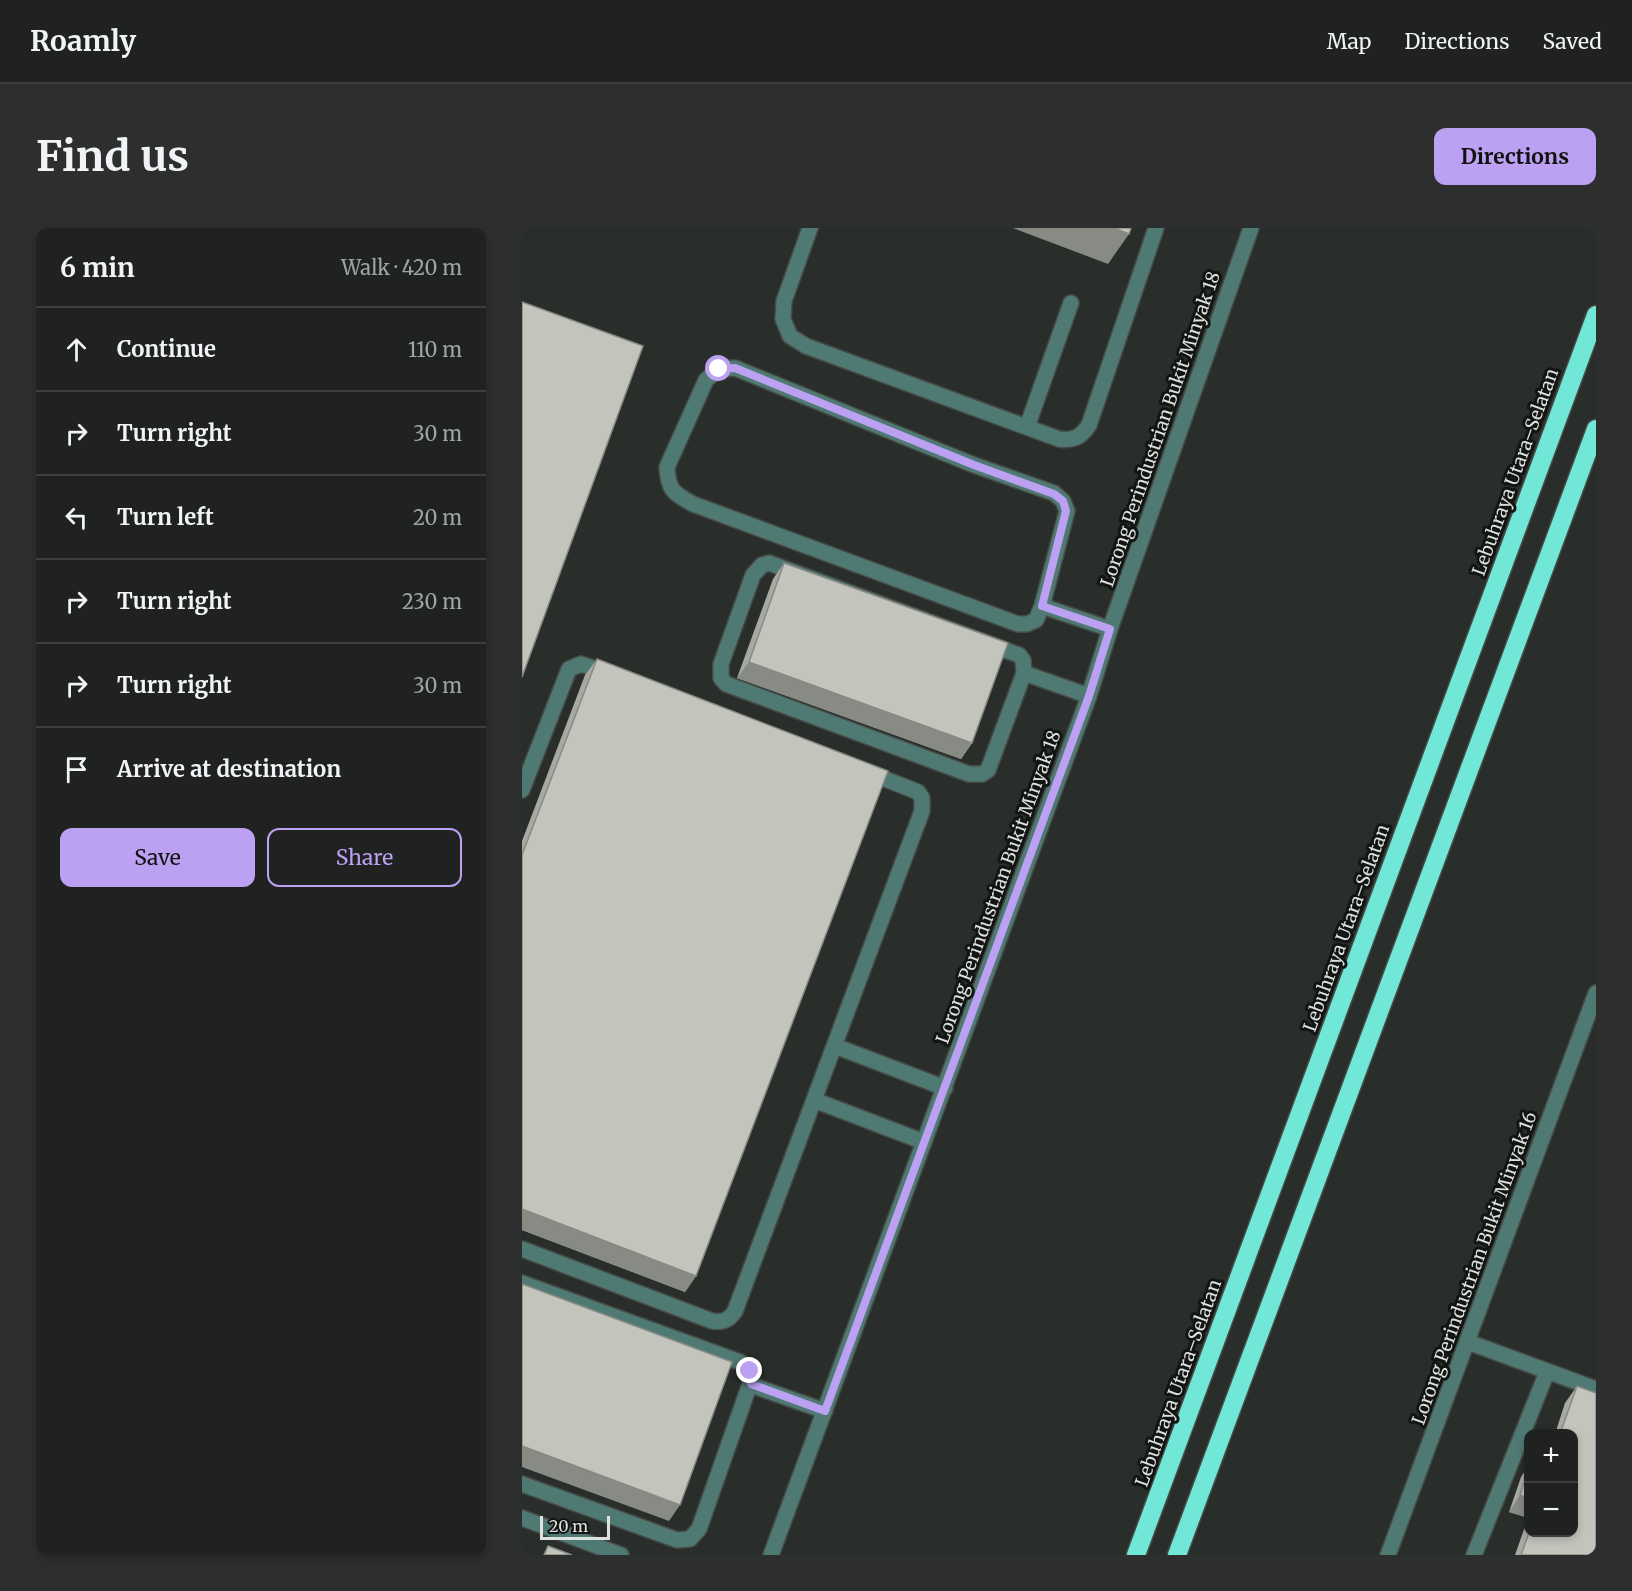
<!DOCTYPE html>
<meta charset="utf-8">
<style>
body{margin:0;font-family:Merriweather,serif;background:#2c2f2d;color:#f1f3f6}
.controls{position:absolute;right:18px;bottom:18px;display:grid;overflow:hidden;border-radius:12px;box-shadow:0 3px 9px #0003}
.controls button{width:54px;height:54px;display:grid;place-items:center;padding:0;border:0;border-bottom:2px solid #3c3f3e;background:#1f2220;color:#f1f3f6;font:30px sans-serif}
.scale{position:absolute;left:18px;bottom:15px;width:70px;box-sizing:border-box;padding-left:6px;border:3px solid #dee2df;border-top:0;font-size:16px;line-height:21px;white-space:nowrap;color:#dee2df;-webkit-text-stroke:4px #131513;paint-order:stroke}
.stop{position:absolute;width:18px;height:18px;margin:-14px;border:4px solid #bca0f2;border-radius:50%;background:#fff}
.stop.end{background:#bca0f2;border-color:#fff;box-shadow:0 2px 6px #0008}
.list{margin:0;padding:0;list-style:none}
h2{display:flex;justify-content:space-between;align-items:center;height:78px;margin:0;padding:0 24px;font-size:26px}
h2 small{font-size:20px;font-weight:400;color:#a1a4a5}
.list li{display:grid;grid-template-columns:39px 1fr auto;gap:18px;align-items:center;box-sizing:border-box;height:84px;padding:0 24px;border-top:2px solid #3c3f3e}
.list b{display:block;font-size:22px;white-space:nowrap}
.list em{font-size:20px;font-style:normal;color:#a1a4a5}
.actions{display:flex;gap:12px;padding:18px 24px}
.actions a{flex:1;padding:14px 0;border:2px solid #bca0f2;border-radius:12px;text-align:center;font-size:21px;color:#bca0f2}
.actions .main{background:#bca0f2;color:#111}
.icon{flex:none;width:33px;height:33px;fill:none;stroke:currentColor;stroke-width:2;stroke-linecap:round;stroke-linejoin:round}
.map{position:relative;flex:none;width:1074px;height:1327px;overflow:hidden;border-radius:12px}
header{display:flex;align-items:center;gap:36px;box-sizing:border-box;height:84px;padding:0 30px;background:#1f2220;border-bottom:2px solid #3c3f3e}
header strong{font-size:28px}
nav{display:flex;gap:33px;margin-inline-start:auto;font-size:21px}
.intro{display:flex;align-items:center;justify-content:space-between;box-sizing:border-box;height:144px;padding:0 36px}
h1{margin:0;font-size:42px}
.button{padding:15px 27px;border-radius:12px;background:#bca0f2;color:#111;font-size:21px;font-weight:700}
main{display:flex;gap:36px;padding:0 36px}
aside{flex:1;background:#1f2220;border-radius:12px;box-shadow:0 3px 9px #0003}
.map>svg:first-child{display:block}
.lines{fill:none;stroke-linecap:round;stroke-linejoin:round}
.minor-casing{stroke:#464b47;stroke-width:18}
.highway-casing{stroke:#464b47;stroke-width:21}
.minor{stroke:#4f7a74;stroke-width:15}
.highway{stroke:#71e7d8;stroke-width:18}
.wall{fill:#a8a9a3}
.shaded-wall{fill:#888a84}
.building{fill:#c3c5bd;stroke:#888a84;stroke-width:1.5}
.route{stroke:#bca0f2;stroke-width:8}
.labels{text-anchor:middle;dominant-baseline:central;stroke-width:6;stroke-linejoin:round;paint-order:stroke}
.street-label{font-size:18px;fill:#dee2df;stroke:#131513}
</style>
<header>
<strong>Roamly</strong>
<nav><a>Map</a><a>Directions</a><a>Saved</a></nav>
</header>
<div class="intro"><h1>Find us</h1><a class="button">Directions</a></div>
<main>
<aside>
<h2>6 min<small>Walk · 420 m</small></h2>
<ul class="list">
<li><svg class="icon" aria-label="ahead" viewBox="0 0 24 24"><path d="M12 20V5M6 11l6-6 6 6"/></svg><div><b>Continue</b></div><em>110 m</em></li>
<li><svg class="icon" aria-label="right" viewBox="0 0 24 24"><path d="M7 20v-9h11M14 6l5 5-5 5"/></svg><div><b>Turn right</b></div><em>30 m</em></li>
<li><svg class="icon" aria-label="left" viewBox="0 0 24 24"><path d="M17 20v-9H6M10 6l-5 5 5 5"/></svg><div><b>Turn left</b></div><em>20 m</em></li>
<li><svg class="icon" aria-label="right" viewBox="0 0 24 24"><path d="M7 20v-9h11M14 6l5 5-5 5"/></svg><div><b>Turn right</b></div><em>230 m</em></li>
<li><svg class="icon" aria-label="right" viewBox="0 0 24 24"><path d="M7 20v-9h11M14 6l5 5-5 5"/></svg><div><b>Turn right</b></div><em>30 m</em></li>
<li><svg class="icon" aria-label="arrive" viewBox="0 0 24 24"><path d="M6 21V4h12l-3 4 3 4H6"/></svg><div><b>Arrive at destination</b></div></li>
</ul>
<div class="actions"><a class="main">Save</a><a>Share</a></div>
</aside>
<div class="map">
<svg width="1074" height="1327" viewBox="0 0 1074 1327">
<rect width="100%" height="100%" fill="#292e2a"/>
<g class="lines">
<g class="minor-casing">
<path id="minor" d="M 288,0 L 262,73 L 261,91 L 268,108 L 284,118 L 537,211 C 552,213 559,209 567,197 L 634,0
M 213,140 L 452,237 L 532,265 L 541,273 L 545,283 L 520,378 L 514,392 L 505,396 L 496,396 L 171,276 C 151,265 146,262 145,239 L 184,152 L 197,141 Z
M 505,199 L 549,75
M 247,335 L 497,427 L 501,432 L 502,445 L 466,542 L 460,546 L 447,546 L 204,456 L 199,450 L 199,436 L 231,347 L 240,337 Z
M 520,378 L 588,401
M 502,445 L 567,468
M 0,562 L 47,441 L 59,436 L 88,446
M 313,818 L 423,860
M 292,872 L 402,914
M 0,1021 L 190,1093 C 201,1095 207,1092 213,1083 L 400,583 L 400,570 L 396,564 L 343,543
M 0,1055 L 218,1134 L 228,1143 L 230,1150 L 177,1301 L 168,1311 L 155,1312 L 0,1256
M 946,1114 L 1074,1161
M 229,1157 L 303,1183
M 0,1290 L 99,1327
M 249,1327 L 567,468 L 588,401 L 729,0
M 866,1327 L 1074,765
M 952,1327 L 1025,1144"/>
</g>
<g class="highway-casing">
<path id="highway" d="M 614,1327 L 1074,87
M 655,1327 L 1074,201"/>
</g>
<use href="#minor" class="minor"/>
<use href="#highway" class="highway"/>
</g>
<path class="wall" d="M 262,335 L 450,515 L 439,531 L 215,450 L 251,351 Z
M 75,431 L 174,1048 L 163,1064 L 0,1002 L 0,613 L 63,447 Z
M 1055,1158 L 1074,1327 L 993,1327 L 1006,1290 L 987,1284 L 999,1249 L 1006,1238 L 1006,1305 L 1052,1206 L 1033,1206 L 1043,1175 Z"/>
<path class="shaded-wall" d="M 491,0 L 592,0 L 607,6 L 586,36 Z
M 227,434 L 450,515 L 439,531 L 215,450 Z
M 0,981 L 174,1048 L 163,1064 L 0,1002 Z
M 0,1218 L 158,1277 L 147,1293 L 0,1239 Z
M 998,1267 L 1006,1270 L 1006,1290 L 987,1284 Z"/>
<path class="building" d="M 592,0 L 609,0 L 607,6 Z
M 0,74 L 121,118 L 0,449 Z
M 262,335 L 486,415 L 450,515 L 227,434 Z
M 75,431 L 366,543 L 174,1048 L 0,981 L 0,627 Z
M 0,1056 L 210,1134 L 158,1277 L 0,1218 Z
M 1055,1158 L 1074,1165 L 1074,1327 L 999,1327 L 1007,1305 L 1052,1305 L 1052,1206 L 1038,1206 Z
M 1006,1243 L 1006,1270 L 998,1267 Z
M 26,1318 L 50,1327 L 22,1327 Z"/>
<g class="lines">
<path class="route" d="M 197,141 L 213,140 L 452,237 L 532,266 L 541,273 L 544,283 L 520,378 L 588,401 L 567,468 L 303,1183 L 229,1156 L 228,1143"/>
</g>
<g class="labels">
<g class="street-label">
<text transform="translate(638 201) rotate(-71)">Lorong Perindustrian Bukit Minyak 18</text>
<text transform="translate(993 244) rotate(-70)">Lebuhraya Utara–Selatan</text>
<text transform="translate(476 659) rotate(-70)">Lorong Perindustrian Bukit Minyak 18</text>
<text transform="translate(824 700) rotate(-70)">Lebuhraya Utara–Selatan</text>
<text transform="translate(952 1040) rotate(-70)">Lorong Perindustrian Bukit Minyak 16</text>
<text transform="translate(656 1155) rotate(-70)">Lebuhraya Utara–Selatan</text>
</g>
</g>
</svg>
<div class="controls">
<button>+</button>
<button>−</button>
</div>
<div class="scale">20 m</div>
<div class="stop" style="left:197px;top:141px"></div>
<div class="stop end" style="left:228px;top:1143px"></div>
</div>
</main>
